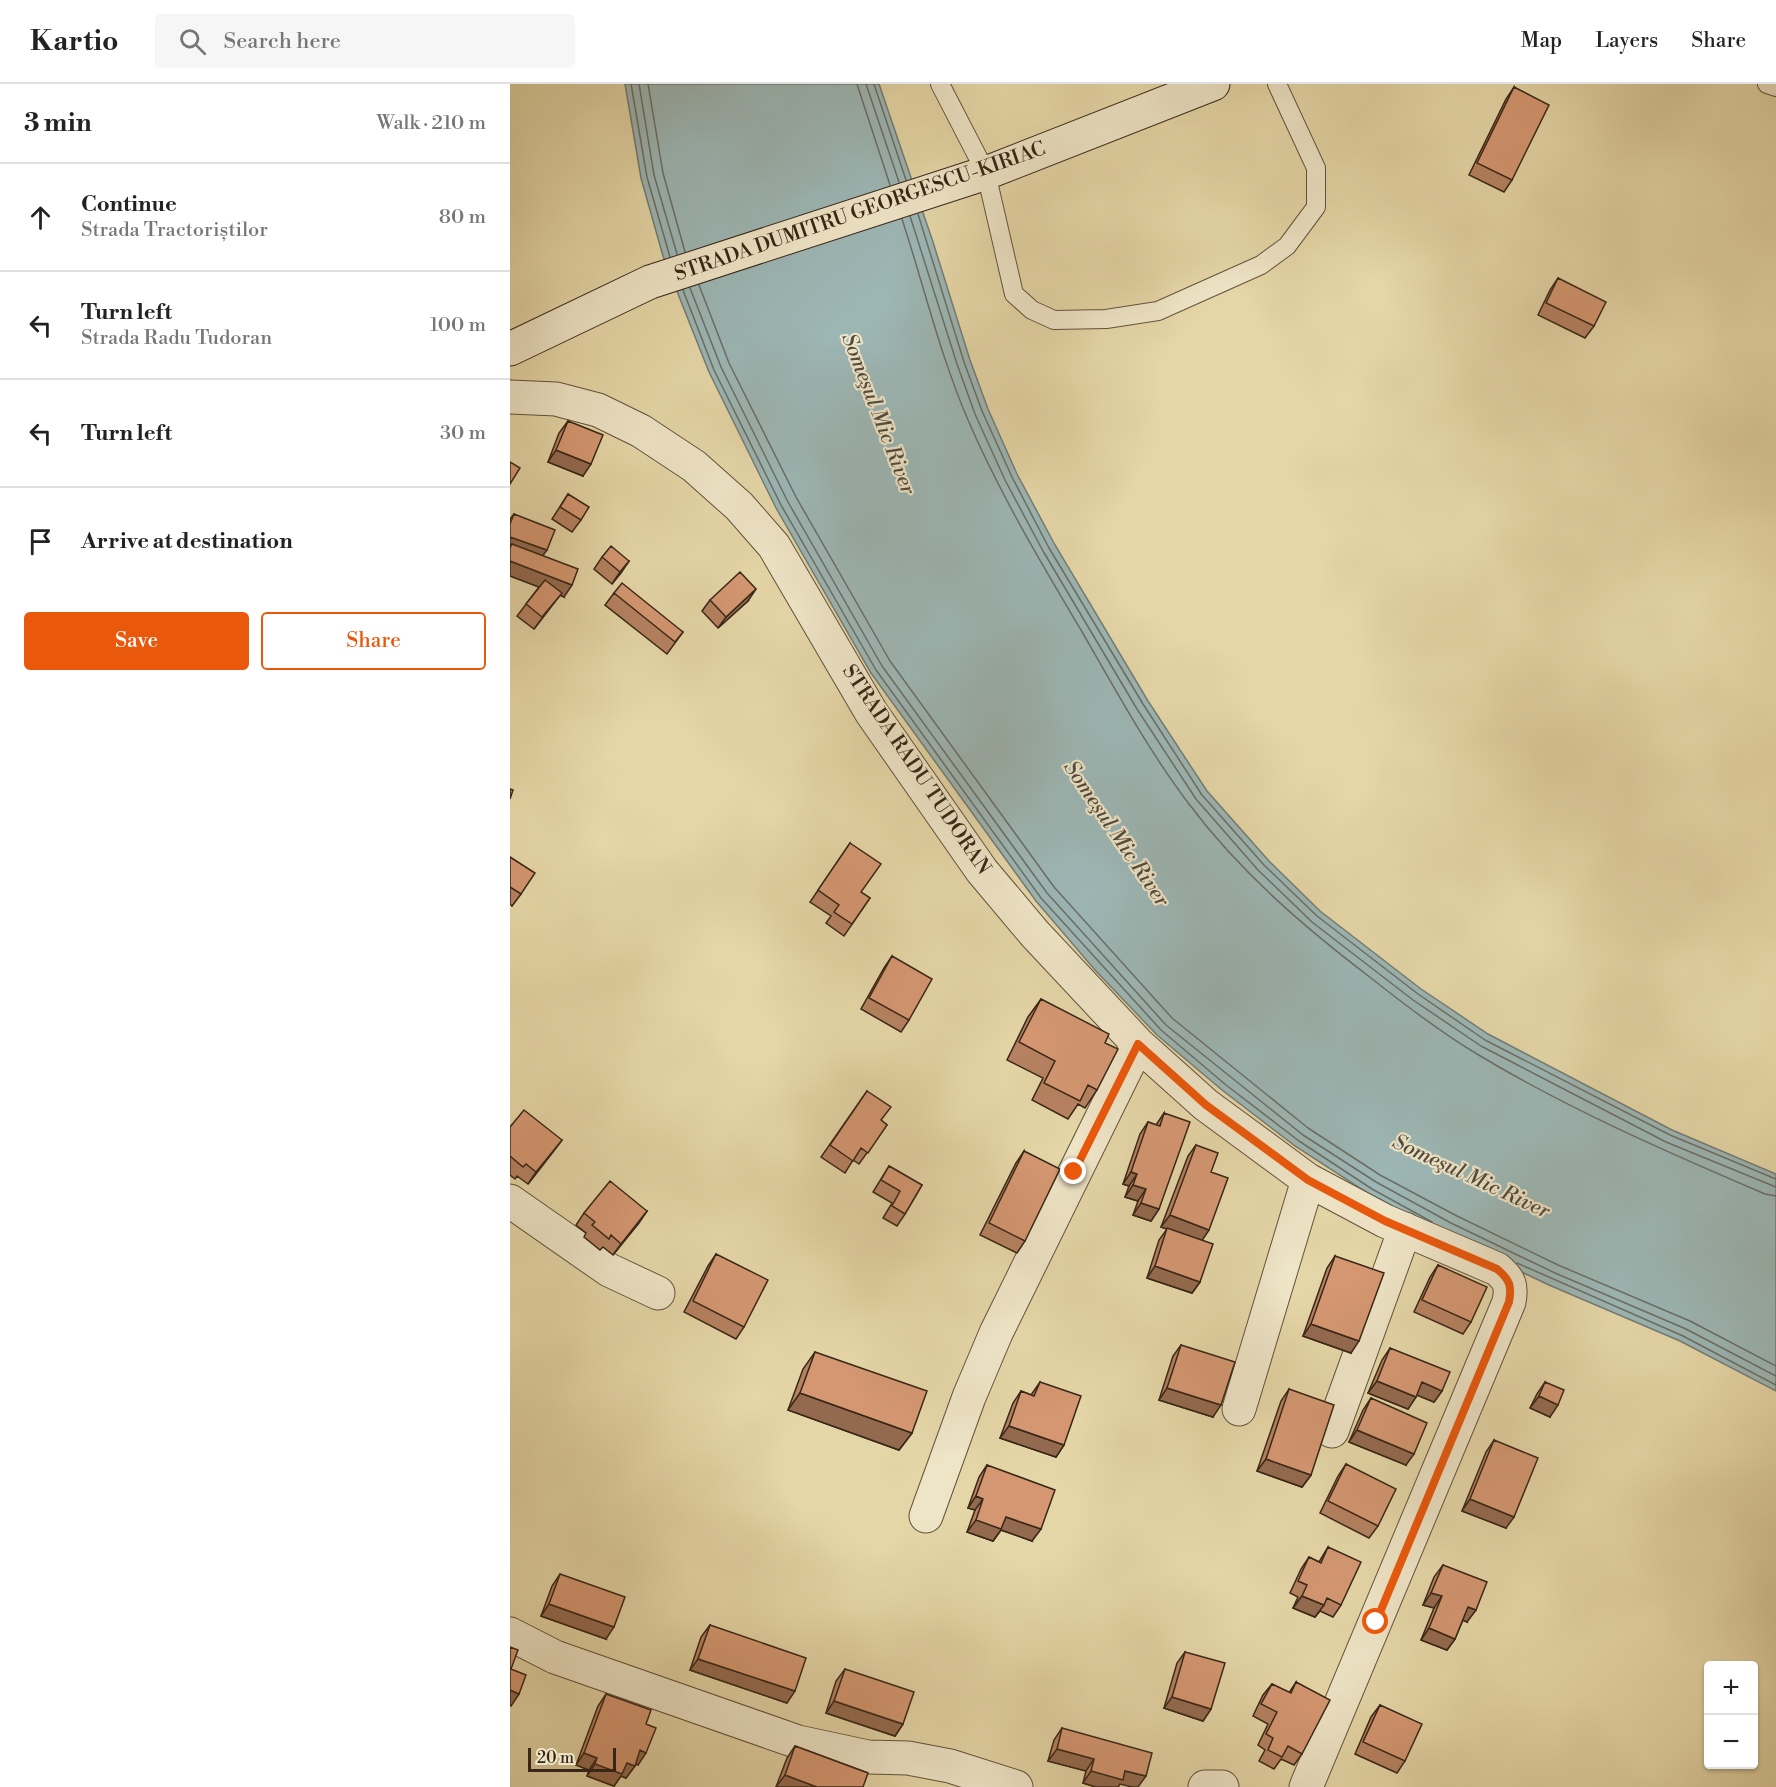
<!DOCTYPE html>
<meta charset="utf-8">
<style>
body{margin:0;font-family:"Libre Bodoni",serif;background:#f6f6f6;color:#222}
.controls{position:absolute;right:18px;bottom:18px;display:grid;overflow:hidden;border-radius:6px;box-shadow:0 2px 4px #0004}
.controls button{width:54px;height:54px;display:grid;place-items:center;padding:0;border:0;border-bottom:2px solid #e0e0e0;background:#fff;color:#222;font:30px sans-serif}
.scale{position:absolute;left:18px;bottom:15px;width:88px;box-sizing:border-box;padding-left:6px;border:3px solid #382617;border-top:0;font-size:16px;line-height:21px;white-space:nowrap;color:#382617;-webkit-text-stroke:4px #eee4c6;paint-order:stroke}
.stop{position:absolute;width:18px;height:18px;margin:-14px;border:4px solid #ea580c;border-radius:50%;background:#fff}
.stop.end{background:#ea580c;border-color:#fff;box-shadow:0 2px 6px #0008}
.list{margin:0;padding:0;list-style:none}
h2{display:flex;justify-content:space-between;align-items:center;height:78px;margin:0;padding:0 24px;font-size:26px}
h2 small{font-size:20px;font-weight:400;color:#767676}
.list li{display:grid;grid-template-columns:39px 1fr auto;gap:18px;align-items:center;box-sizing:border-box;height:108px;padding:0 24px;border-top:2px solid #e0e0e0}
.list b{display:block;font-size:22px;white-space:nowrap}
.list p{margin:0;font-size:20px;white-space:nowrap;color:#767676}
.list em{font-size:20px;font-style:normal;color:#767676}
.actions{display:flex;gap:12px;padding:18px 24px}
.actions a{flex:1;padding:14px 0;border:2px solid #ea580c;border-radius:6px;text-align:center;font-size:21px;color:#ea580c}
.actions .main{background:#ea580c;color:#fff}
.icon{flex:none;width:33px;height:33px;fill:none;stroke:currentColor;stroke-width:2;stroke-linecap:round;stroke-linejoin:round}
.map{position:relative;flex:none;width:1266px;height:1703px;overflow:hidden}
header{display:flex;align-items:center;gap:36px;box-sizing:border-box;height:84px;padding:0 30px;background:#fff;border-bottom:2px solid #e0e0e0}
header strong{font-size:28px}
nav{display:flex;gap:33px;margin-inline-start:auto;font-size:21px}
.search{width:420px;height:54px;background:#f6f6f6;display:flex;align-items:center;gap:15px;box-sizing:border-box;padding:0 21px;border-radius:6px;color:#767676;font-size:22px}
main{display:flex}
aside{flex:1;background:#fff}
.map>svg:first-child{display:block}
.water{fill:#9cb6b4;stroke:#747c75;stroke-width:1.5}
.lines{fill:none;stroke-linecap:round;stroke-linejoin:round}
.shore{stroke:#6a6e66;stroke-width:1.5}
.lane-casing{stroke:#63523b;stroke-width:20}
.street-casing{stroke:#63523b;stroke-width:35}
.secondary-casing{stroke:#382617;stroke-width:35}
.lane{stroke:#eee4c6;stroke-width:18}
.street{stroke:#eee4c6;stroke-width:33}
.secondary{stroke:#eee4c6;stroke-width:33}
.wall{fill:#b68261;stroke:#382617;stroke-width:1.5}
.shaded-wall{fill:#946a4f;stroke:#382617;stroke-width:1.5}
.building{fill:#d49771;stroke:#382617;stroke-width:1.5}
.route{stroke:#ea580c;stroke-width:8}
.labels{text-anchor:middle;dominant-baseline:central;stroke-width:4.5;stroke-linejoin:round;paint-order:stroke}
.street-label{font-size:20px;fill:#382617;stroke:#eee4c6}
.water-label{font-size:21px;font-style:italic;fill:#514a3e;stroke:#eee4c6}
</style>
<header>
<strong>Kartio</strong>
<div class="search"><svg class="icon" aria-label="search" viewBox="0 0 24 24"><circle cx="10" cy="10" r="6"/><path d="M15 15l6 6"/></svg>Search here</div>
<nav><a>Map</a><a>Layers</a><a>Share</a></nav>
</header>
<main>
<aside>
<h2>3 min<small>Walk · 210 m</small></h2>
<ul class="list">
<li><svg class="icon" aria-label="ahead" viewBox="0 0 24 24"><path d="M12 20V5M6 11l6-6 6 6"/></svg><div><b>Continue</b><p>Strada Tractoriștilor</p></div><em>80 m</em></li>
<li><svg class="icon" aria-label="left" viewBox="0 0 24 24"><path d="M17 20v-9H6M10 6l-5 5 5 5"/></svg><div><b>Turn left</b><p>Strada Radu Tudoran</p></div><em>100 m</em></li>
<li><svg class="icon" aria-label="left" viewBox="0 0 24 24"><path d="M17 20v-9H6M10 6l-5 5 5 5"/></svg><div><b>Turn left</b></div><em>30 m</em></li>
<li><svg class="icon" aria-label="arrive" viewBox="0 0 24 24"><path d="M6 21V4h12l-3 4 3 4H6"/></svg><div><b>Arrive at destination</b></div></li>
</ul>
<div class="actions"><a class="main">Save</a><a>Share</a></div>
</aside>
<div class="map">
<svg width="1266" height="1703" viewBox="0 0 1266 1703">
<rect width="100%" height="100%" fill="#e5d6a7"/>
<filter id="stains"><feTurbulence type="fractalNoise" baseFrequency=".00333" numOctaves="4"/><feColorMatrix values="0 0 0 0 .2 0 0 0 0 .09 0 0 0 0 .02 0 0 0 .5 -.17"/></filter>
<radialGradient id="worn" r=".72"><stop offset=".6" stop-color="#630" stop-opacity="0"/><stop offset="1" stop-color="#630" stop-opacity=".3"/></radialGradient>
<path class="water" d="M 115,0 L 369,0 L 423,158 L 460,276 L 478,325 L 507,390 L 545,461 L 638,617 L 697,707 L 759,777 L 810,827 L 911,905 L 978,950 L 1162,1046 L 1266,1090 L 1266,1307 L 1170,1257 L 1039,1201 L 934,1151 L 859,1110 L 785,1062 L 712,1006 L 647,951 L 585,886 L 526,817 L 361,589 L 266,424 L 199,288 L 153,172 L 131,94 Z"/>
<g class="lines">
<path class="shore" d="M 121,0 L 137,93 L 160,173
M 129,0 L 144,91 L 167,170
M 138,0 L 153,89 L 175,168
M 347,0 L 380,101
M 356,0 L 389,98
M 364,0 L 396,96
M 408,130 L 454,278 L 472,327 L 502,393 L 539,464 L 633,620 L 692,711 L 754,781 L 807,832 L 908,910 L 975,956 L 1160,1051 L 1266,1095
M 400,132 L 447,280 L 465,330 L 495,396 L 533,467 L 627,625 L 686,715 L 748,786 L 802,838 L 903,916 L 971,962 L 1156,1058 L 1266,1103
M 392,135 C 414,202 430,271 458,336 C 490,410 530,477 571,546 C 605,605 638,666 679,720 C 730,788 794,843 861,894 C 895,921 930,948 967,970 C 1058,1025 1157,1068 1255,1110 L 1266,1112
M 189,201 L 219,279 L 286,413 L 380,577 L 544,803 L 662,934 L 798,1044 L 870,1091 L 945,1131 L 1048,1181 L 1180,1237 L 1266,1282
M 180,204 L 211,283 L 278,418 L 372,582 L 537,809 L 656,941 L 793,1051 L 866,1098 L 941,1139 L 1045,1189 L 1176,1245 L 1266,1292
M 173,206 L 204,286 L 271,421 L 366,586 L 531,814 L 651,946 L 716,1001 L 789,1057 L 862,1105 L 922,1138
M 1007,1179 L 1173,1252 L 1266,1301"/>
<g class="lane-casing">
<path id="lane" d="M 430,0 L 476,89 L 504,210 L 522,226 L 544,236 L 596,235 L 648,227 L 751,181 L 777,162 L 806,123 L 806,84 L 767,0
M 1257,0 L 1266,3"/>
</g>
<g class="street-casing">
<path id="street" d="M 0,313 L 46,315 L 88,326 L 131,347 L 184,382 L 229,422 L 264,462 L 361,628 L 472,787 L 525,850 L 628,960 L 696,1021 L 798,1096 L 875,1137 L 987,1185 C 1000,1196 1002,1202 999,1218 L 796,1703
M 0,1117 L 99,1186 L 148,1209
M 729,1325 L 798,1096
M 822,1347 L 895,1145
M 416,1432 L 459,1313 L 486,1249 L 628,960
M 0,1550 L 45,1573 L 288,1658 L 358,1673 L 398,1674 L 440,1682 L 506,1703
M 695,1703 L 712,1703"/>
</g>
<g class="secondary-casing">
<path id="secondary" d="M 0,265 L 140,198 L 476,89 L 703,0"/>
</g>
<use href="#lane" class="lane"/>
<use href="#street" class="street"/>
<use href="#secondary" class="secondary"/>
</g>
<path class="wall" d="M 1004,3 L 1002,96 L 994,108 L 959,91 L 996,15 Z
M 1048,194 L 1084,242 L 1075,254 L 1028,231 L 1040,206 Z
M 58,337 L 73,392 L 38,378 L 49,349 Z
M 58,410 L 71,436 L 62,448 L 42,435 Z
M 4,430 L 33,472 L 54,513 L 50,511 L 24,545 L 7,532 L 29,503 L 0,492 L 0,435 Z
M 92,473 L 119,477 L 102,500 L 84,485 Z
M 104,509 L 173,548 L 157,570 L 95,521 Z
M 200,516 L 238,517 L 208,544 L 192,527 Z
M 340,759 L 351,808 L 360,814 L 334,852 L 316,839 L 321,832 L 300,818 Z
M 0,773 L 11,810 L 2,822 L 0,820 Z
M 382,872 L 399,936 L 391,948 L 351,925 L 374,884 Z
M 531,915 L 595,959 L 587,1006 L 575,1024 L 568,1020 L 558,1035 L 522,1016 L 533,994 L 497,976 L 518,933 Z
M 357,1007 L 371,1036 L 377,1041 L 349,1080 L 343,1076 L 335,1089 L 311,1073 Z
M 654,1029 L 649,1125 L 641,1137 L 623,1131 L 628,1117 L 615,1113 L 619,1102 L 613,1100 L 630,1050 L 638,1038 L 646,1041 Z
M 0,1043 L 52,1056 L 18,1100 L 7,1092 L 5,1095 L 0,1091 Z
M 686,1061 L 701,1088 L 692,1156 L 690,1198 L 682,1209 L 637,1194 L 649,1156 L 657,1145 L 651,1143 L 678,1072 Z
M 514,1067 L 515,1157 L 507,1169 L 470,1151 L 506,1079 Z
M 379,1082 L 412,1101 L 395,1130 L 387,1142 L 373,1134 L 382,1119 L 363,1108 Z
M 137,1127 L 103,1171 L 93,1163 L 90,1166 L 74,1153 L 76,1149 L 66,1141 L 74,1129 Z
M 206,1170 L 234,1243 L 226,1255 L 174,1228 L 198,1182 Z
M 825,1172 L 841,1269 L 793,1252 L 817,1184 Z
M 928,1181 L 961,1238 L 953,1250 L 904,1228 L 920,1193 Z
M 671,1261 L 703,1333 L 649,1316 L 663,1272 Z
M 880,1264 L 932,1307 L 924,1318 L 907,1311 L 898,1325 L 858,1309 L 872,1276 Z
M 305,1268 L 402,1349 L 389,1366 L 278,1326 L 293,1285 Z
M 530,1298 L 554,1361 L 546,1373 L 490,1354 L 503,1319 L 511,1307 L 521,1311 Z
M 1035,1298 L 1040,1333 L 1020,1324 L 1027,1310 Z
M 779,1305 L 801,1391 L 792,1403 L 747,1387 L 771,1317 Z
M 861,1314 L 896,1381 L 839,1358 L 853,1326 Z
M 984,1356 L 996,1444 L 952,1427 L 976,1368 Z
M 836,1380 L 868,1442 L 859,1454 L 810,1429 L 828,1392 Z
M 477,1381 L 522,1457 L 491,1446 L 483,1457 L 457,1448 L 465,1426 L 458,1424 L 469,1393 Z
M 818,1463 L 831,1521 L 823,1533 L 810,1527 L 805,1533 L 783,1524 L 788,1513 L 780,1509 L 791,1485 L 799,1473 L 809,1478 Z
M 933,1481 L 957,1538 L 953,1536 L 945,1555 L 937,1566 L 911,1556 L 924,1524 L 913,1521 L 924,1493 Z
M 50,1490 L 96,1555 L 31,1532 L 42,1502 Z
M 200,1541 L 277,1619 L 180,1586 L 191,1553 Z
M 675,1568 L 701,1625 L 693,1637 L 654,1624 L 667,1579 Z
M 335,1585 L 393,1640 L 385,1652 L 316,1629 L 326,1597 Z
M 786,1598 L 792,1670 L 784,1681 L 771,1675 L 764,1685 L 749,1677 L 755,1666 L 748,1661 L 758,1640 L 743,1632 L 753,1611 L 762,1600 L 779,1609 Z
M 96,1610 L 136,1640 L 128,1681 L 126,1680 L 116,1694 L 111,1692 L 104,1702 L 77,1692 L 79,1686 L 66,1681 L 88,1622 Z
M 870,1621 L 895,1677 L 887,1689 L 845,1670 L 861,1633 Z
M 552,1644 L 610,1700 L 608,1703 L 586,1703 L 573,1699 L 576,1687 L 538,1677 L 544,1656 Z
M 285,1662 L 358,1689 L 266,1703 L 277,1674 Z"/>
<path class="shaded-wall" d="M 46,366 L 81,380 L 73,392 L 38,378 Z
M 0,453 L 37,466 L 28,478 L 2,460 L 0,462 Z
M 0,477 L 62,501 L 54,513 L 50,511 L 24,545 L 50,511 L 0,492 Z
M 119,477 L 111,489 L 102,500 L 110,488 Z
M 246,505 L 238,517 L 208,544 L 216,533 Z
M 52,1056 L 43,1068 L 18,1100 L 26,1088 Z
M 621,1088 L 627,1090 L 619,1102 L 613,1100 Z
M 623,1101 L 636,1105 L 628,1117 L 615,1113 Z
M 631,1119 L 649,1125 L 641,1137 L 623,1131 Z
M 137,1127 L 129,1139 L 103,1171 L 111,1160 Z
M 660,1131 L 699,1146 L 691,1158 L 651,1143 Z
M 645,1182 L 690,1198 L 682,1209 L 637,1194 Z
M 801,1240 L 849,1257 L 841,1269 L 793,1252 Z
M 867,1297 L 906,1313 L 898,1325 L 858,1309 Z
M 912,1298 L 932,1307 L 924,1318 L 904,1310 Z
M 657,1304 L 711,1321 L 703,1333 L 649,1316 Z
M 290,1309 L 402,1349 L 389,1366 L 278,1326 Z
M 1029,1312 L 1048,1321 L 1040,1333 L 1020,1324 Z
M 499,1342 L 554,1361 L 546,1373 L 490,1354 Z
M 847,1346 L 904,1370 L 896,1381 L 839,1358 Z
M 756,1375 L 801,1391 L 792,1403 L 747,1387 Z
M 466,1412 L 473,1415 L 465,1426 L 458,1424 Z
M 960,1415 L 1004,1433 L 996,1444 L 952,1427 Z
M 496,1433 L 531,1445 L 522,1457 L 491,1446 L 483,1457 L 457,1448 L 466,1436 Z
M 921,1509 L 932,1512 L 924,1524 L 913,1521 Z
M 792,1512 L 814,1521 L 805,1533 L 783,1524 Z
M 39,1520 L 104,1543 L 96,1555 L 31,1532 Z
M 958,1523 L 966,1526 L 957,1538 L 950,1535 Z
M 919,1544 L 945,1555 L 937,1566 L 911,1556 Z
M 188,1575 L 285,1607 L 277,1619 L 180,1586 Z
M 0,1606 L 9,1610 L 1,1622 L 0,1621 Z
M 662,1613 L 701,1625 L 693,1637 L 654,1624 Z
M 324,1617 L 393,1640 L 385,1652 L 316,1629 Z
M 547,1665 L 584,1675 L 576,1687 L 538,1677 Z
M 130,1666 L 136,1669 L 128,1681 L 122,1678 Z
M 74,1669 L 87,1674 L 79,1686 L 66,1681 Z
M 117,1679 L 125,1682 L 116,1694 L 111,1692 L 104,1702 L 77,1692 L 85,1680 Z
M 581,1687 L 615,1687 L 636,1692 L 628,1703 L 622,1703 L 610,1700 L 608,1703 L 586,1703 L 573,1699 Z
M 275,1691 L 307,1703 L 266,1703 Z"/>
<path class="building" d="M 1004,3 L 1039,21 L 1002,96 L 967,79 Z
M 1048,194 L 1096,218 L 1084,242 L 1036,219 Z
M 58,337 L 93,351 L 81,380 L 46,366 Z
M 0,378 L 10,384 L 0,400 Z
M 58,410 L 79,423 L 71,436 L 50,423 Z
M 4,430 L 45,446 L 37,466 L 0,453 L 0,440 Z
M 2,460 L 68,485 L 62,501 L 0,477 L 0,464 Z
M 101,462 L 119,477 L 110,488 L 92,473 Z
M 230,488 L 246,505 L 216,533 L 200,516 Z
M 35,496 L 52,509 L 32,533 L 16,520 Z
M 112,499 L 173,548 L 165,558 L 104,509 Z
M 0,705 L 3,706 L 0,715 Z
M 340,759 L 371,780 L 351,808 L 360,814 L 342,840 L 324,828 L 329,821 L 308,806 Z
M 0,773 L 25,789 L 11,810 L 0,803 Z
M 382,872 L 422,895 L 399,936 L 359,914 Z
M 531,915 L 599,950 L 595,959 L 608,965 L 587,1006 L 578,1001 L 570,1017 L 534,999 L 545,977 L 509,958 Z
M 357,1007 L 381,1023 L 371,1036 L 377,1041 L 358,1069 L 351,1064 L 343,1077 L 320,1061 Z
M 14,1026 L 52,1056 L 26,1088 L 16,1080 L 13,1083 L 0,1072 L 0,1043 Z
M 654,1029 L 680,1038 L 649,1125 L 631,1119 L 636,1105 L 623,1101 L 627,1090 L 621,1088 L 638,1038 L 650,1042 Z
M 686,1061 L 708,1069 L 701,1088 L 718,1094 L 699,1146 L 660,1131 Z
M 514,1067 L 550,1085 L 515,1157 L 479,1139 Z
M 379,1082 L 412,1101 L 395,1130 L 382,1122 L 390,1107 L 371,1096 Z
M 100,1097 L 137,1127 L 111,1160 L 101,1151 L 99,1155 L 82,1141 L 85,1138 L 74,1129 Z
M 657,1144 L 703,1160 L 690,1198 L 645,1182 Z
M 206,1170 L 258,1196 L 234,1243 L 183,1217 Z
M 825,1172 L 874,1189 L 849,1257 L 801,1240 Z
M 928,1181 L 977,1203 L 961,1238 L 912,1216 Z
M 671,1261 L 725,1278 L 711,1321 L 657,1304 Z
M 880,1264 L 940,1288 L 932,1307 L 912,1298 L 906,1313 L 867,1297 Z
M 305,1268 L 417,1307 L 402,1349 L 290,1309 Z
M 530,1298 L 571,1312 L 554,1361 L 499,1342 L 511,1307 L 524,1312 Z
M 1035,1298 L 1054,1306 L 1048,1321 L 1029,1312 Z
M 779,1305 L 824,1321 L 801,1391 L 756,1375 Z
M 861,1314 L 917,1339 L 904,1370 L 847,1346 Z
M 984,1356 L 1028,1374 L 1004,1433 L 960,1415 Z
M 836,1380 L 886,1405 L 868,1442 L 818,1417 Z
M 477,1381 L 545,1406 L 531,1445 L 496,1433 L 491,1445 L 466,1436 L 473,1415 L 466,1412 Z
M 818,1463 L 851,1478 L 831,1521 L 817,1514 L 814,1521 L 792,1512 L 797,1501 L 788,1497 L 799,1473 L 811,1479 Z
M 933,1481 L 977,1498 L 966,1526 L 958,1523 L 945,1555 L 919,1544 L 932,1512 L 921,1509 Z
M 50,1490 L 115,1513 L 104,1543 L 39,1520 Z
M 200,1541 L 296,1574 L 285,1607 L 188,1575 Z
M 0,1563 L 8,1566 L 1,1585 L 16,1591 L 9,1610 L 0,1606 Z
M 675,1568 L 715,1579 L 701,1625 L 662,1613 Z
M 335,1585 L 404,1608 L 393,1640 L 324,1617 Z
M 786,1598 L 820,1616 L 792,1670 L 778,1662 L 772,1673 L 758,1666 L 763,1654 L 756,1650 L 767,1628 L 751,1620 L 762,1600 L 781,1609 Z
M 96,1610 L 141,1626 L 136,1640 L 146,1644 L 136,1669 L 130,1666 L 125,1682 L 117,1679 L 112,1690 L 85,1680 L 87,1674 L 74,1669 Z
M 870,1621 L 912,1640 L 895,1677 L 853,1658 Z
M 552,1644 L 642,1669 L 636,1692 L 615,1687 L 613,1696 L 581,1687 L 584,1675 L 547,1665 Z
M 285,1662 L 358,1689 L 353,1703 L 307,1703 L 275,1691 Z"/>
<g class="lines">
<path class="route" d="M 564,1088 L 628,960 L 696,1021 L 798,1096 L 875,1137 L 987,1185 C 1000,1196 1002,1202 999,1218 L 866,1538"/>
</g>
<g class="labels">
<g class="street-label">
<text transform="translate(350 128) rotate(-19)">STRADA DUMITRU GEORGESCU-KIRIAC</text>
<text transform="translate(406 686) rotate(56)">STRADA RADU TUDORAN</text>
</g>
<g class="water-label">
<text transform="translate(368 330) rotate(69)">Someşul Mic River</text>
<text transform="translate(606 750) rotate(56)">Someşul Mic River</text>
<text transform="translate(961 1093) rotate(25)">Someşul Mic River</text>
</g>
</g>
<rect width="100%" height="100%" filter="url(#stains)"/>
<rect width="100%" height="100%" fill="url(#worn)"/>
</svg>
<div class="controls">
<button>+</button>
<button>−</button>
</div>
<div class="scale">20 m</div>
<div class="stop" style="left:866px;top:1538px"></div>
<div class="stop end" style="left:564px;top:1088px"></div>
</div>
</main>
